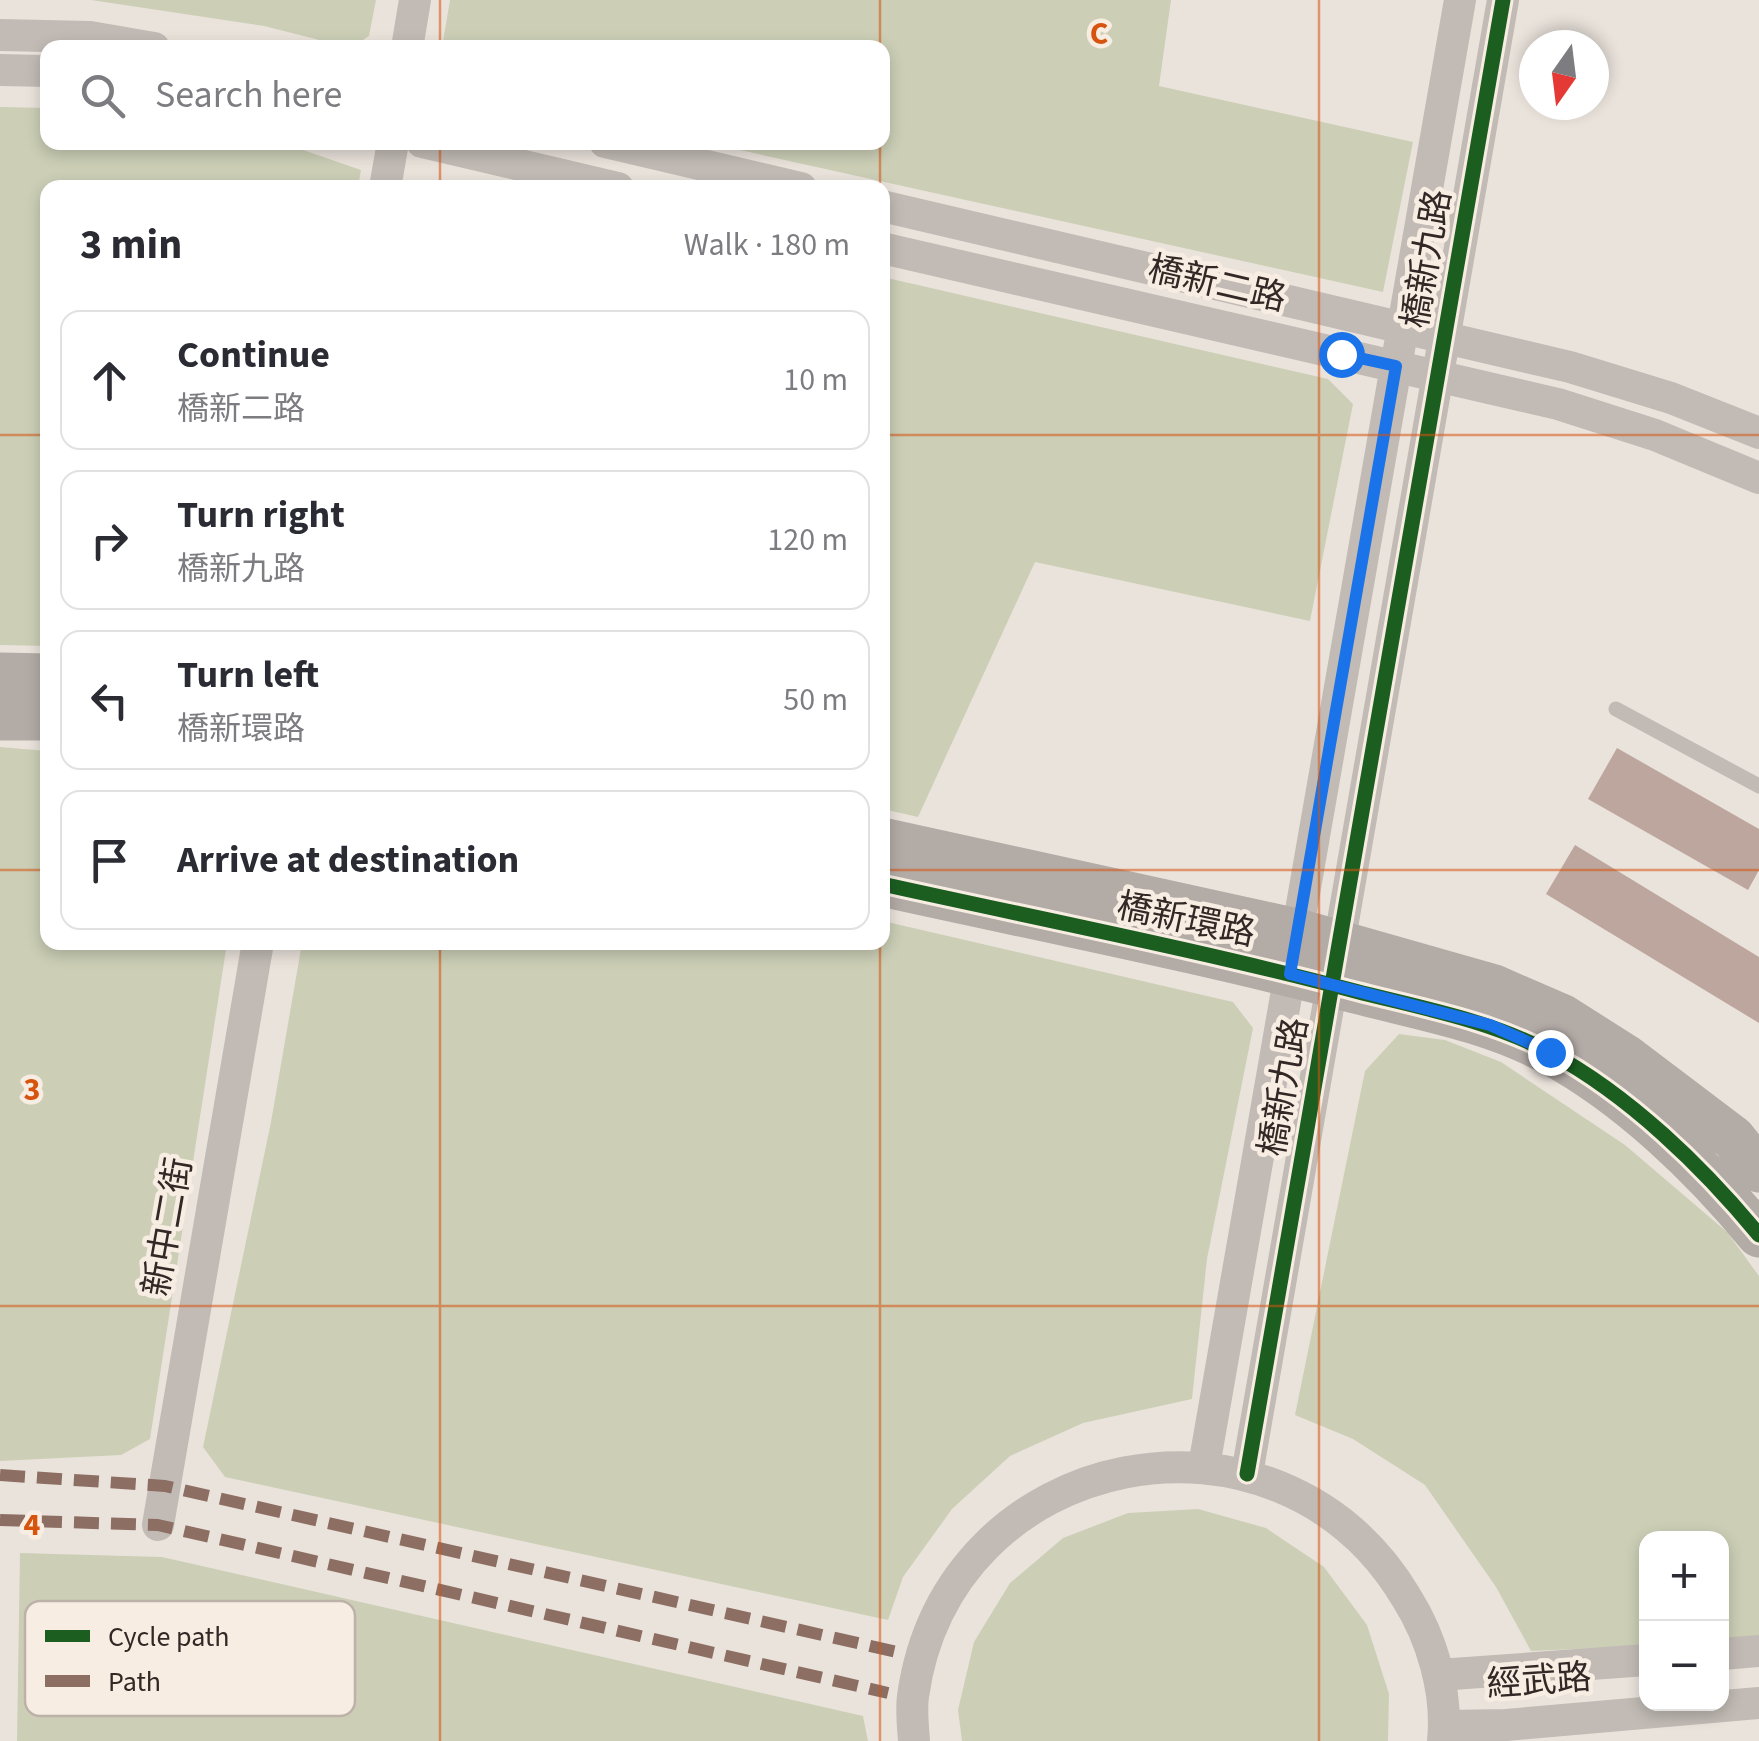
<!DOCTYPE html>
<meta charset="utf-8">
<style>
body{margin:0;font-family:"Source Sans 3","Noto Sans TC",sans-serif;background:#f2f2f3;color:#2b2b33}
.controls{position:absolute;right:30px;bottom:30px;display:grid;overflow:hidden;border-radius:20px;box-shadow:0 5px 15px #0003}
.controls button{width:90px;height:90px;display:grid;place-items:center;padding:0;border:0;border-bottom:2px solid #e1e1e2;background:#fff;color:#2b2b33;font:50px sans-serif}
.compass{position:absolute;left:1519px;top:30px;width:90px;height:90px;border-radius:50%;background:#fff;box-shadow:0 5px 15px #0003;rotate:194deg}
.stop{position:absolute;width:30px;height:30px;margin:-22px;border:8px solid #1a73e8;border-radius:50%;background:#fff}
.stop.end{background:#1a73e8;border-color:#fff;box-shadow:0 2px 10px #0008}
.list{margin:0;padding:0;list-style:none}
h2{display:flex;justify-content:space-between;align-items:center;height:130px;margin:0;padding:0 40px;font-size:42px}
h2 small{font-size:32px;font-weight:400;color:#7c7c81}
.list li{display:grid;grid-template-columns:65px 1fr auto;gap:30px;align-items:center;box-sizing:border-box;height:140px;margin:0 20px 20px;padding:0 20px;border:2px solid #e1e1e2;border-radius:20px}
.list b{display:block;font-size:38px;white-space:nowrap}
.list p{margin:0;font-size:32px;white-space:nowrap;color:#7c7c81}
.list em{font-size:32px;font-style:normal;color:#7c7c81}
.icon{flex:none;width:55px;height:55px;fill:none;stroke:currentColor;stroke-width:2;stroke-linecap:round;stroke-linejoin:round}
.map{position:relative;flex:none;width:1759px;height:1741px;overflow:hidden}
.search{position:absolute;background:#fff;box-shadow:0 5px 15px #0003;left:40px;top:40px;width:850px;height:110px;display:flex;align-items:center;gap:25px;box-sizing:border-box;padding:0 35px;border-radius:20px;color:#7c7c81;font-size:38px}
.panel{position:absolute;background:#fff;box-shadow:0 5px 15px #0003;left:40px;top:180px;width:850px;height:770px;border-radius:20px}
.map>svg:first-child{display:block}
.green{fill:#cccfb6}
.building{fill:#bda69e}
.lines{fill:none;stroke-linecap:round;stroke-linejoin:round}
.lane{stroke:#c2bbb5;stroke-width:15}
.street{stroke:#c2bbb5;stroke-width:32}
.secondary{stroke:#b3aba6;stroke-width:45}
.quiet{stroke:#8d6e63;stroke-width:12;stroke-dasharray:25 12;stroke-linecap:butt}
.cycleway-casing{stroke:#f8ede2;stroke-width:21}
.cycleway{stroke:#1b5e20;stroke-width:15}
.route{stroke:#1a73e8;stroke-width:12}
.grid{fill:none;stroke:#d6540e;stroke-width:2.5;stroke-opacity:0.55}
.labels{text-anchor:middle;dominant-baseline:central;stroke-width:9;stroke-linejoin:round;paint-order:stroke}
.street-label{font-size:35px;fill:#322825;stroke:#f8ede2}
.key{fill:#f8ede2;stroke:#bdb2a9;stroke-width:2.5}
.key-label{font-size:28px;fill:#322825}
.grid-label{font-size:32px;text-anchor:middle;font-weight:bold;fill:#d6540e;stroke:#f8ede2;stroke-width:9;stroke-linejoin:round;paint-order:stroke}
</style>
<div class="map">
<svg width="1759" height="1741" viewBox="0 0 1759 1741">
<rect width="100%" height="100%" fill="#eae3dc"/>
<path class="green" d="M 91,0 L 376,0 L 369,36 L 351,48 L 264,26 Z
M 450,0 L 1171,0 L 1159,86 L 1413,142 L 1383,292 L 708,143 L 882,142 L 882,48 L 442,47 Z
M 0,107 L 47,108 L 48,142 L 283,143 L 361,170 L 358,187 L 48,188 L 47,646 L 0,645 Z
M 883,277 L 1328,379 L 1353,404 L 1310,621 L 1035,562 L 918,817 L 883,809 Z
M 0,747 L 47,751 L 48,942 L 227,943 L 150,1439 L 121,1455 L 0,1461 Z
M 883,921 L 1233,1002 L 1253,1028 L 1207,1259 L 1192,1399 L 1083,1423 L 1010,1456 L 952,1509 L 903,1577 L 888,1620 L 225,1477 L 203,1447 L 271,1122 L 302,943 L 882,942 Z
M 1399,1034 L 1445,1040 L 1501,1062 L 1625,1145 L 1727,1232 L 1759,1276 L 1759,1641 L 1722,1643 L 1722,1538 L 1646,1538 L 1646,1646 L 1531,1651 L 1496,1587 L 1425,1485 L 1353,1439 L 1295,1415 L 1365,1071 Z
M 1198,1509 L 1266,1528 L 1324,1567 L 1367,1625 L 1389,1694 L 1388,1741 L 962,1741 L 958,1710 L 974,1642 L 1010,1583 L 1063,1538 L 1128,1513 Z
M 20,1553 L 162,1557 L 863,1716 L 868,1741 L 17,1741 Z"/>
<path class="building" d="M 1617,748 L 1759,829 L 1759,870 L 1748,890 L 1588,799 Z
M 1575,845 L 1759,957 L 1759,1023 L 1546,894 Z"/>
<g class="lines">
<path class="lane" d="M 1616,709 L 1759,786"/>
<path class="street" d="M 0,35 L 90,37 L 154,48
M 407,48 L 415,0
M 0,70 L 48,71
M 422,142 L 618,188
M 605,142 L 801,188
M 385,188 L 393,142
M 882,206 L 1570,367 L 1671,398 L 1759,433
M 882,248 L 1558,404 L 1655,435 L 1759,478
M 1204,1466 L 1460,0
M 1247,1474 L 1503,0
M 158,1525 L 258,942
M 1722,1654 L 1759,1651
M 1439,1675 L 1646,1660
M 1445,1726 L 1506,1725 L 1759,1703
M 914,1741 C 913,1726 911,1710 913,1696 C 948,1446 1278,1383 1406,1597 C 1432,1638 1448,1692 1443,1741"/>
<path class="secondary" d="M 0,675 L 48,676
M 0,718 L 48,718
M 882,840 L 1297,931 L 1494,987 L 1563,1017 L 1626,1057 L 1733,1138 L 1759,1170
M 882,884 C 1040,919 1199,950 1355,991 C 1421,1008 1489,1020 1549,1052 C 1629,1095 1703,1167 1759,1235"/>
<path class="quiet" d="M 0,1475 L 165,1486 L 897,1652
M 0,1520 L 158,1525 L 888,1693"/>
<g class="cycleway-casing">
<path id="cycleway" d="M 882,884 C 1040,919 1199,950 1355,991 C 1421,1008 1489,1020 1549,1052 C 1629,1095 1703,1167 1759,1235
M 1247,1474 L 1503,0"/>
</g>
<use href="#cycleway" class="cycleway"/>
</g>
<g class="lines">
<path class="route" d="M 1341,354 L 1396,366 L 1290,974 L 1490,1025 L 1550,1052"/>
</g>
<path class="grid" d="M 440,0 L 440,48M 880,0 L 880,48M 1319,0 L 1319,1741M 440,142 L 440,188M 880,142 L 880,188M 0,435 L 48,435M 882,435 L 1759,435M 0,870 L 48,870M 882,870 L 1759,870M 440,942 L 440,1741M 880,942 L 880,1741M 0,1306 L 1759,1306"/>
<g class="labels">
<g class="street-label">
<text transform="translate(1427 259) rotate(-80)">橋新九路</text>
<text transform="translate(1217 284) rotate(13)">橋新二路</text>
<text transform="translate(1186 920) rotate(12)">橋新環路</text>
<text transform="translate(1284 1087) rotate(-80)">橋新九路</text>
<text transform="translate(168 1227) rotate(-80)">新中二街</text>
<text transform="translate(1539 1681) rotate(-4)">經武路</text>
</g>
</g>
<rect x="25" y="1601" width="330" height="115" rx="15" class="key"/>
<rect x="45" y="1630" width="45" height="12" fill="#1b5e20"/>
<rect x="45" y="1675" width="45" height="12" fill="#8d6e63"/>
<g class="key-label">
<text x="108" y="1646">Cycle path</text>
<text x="108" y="1691">Path</text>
</g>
<g class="grid-label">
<text x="1099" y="44">C</text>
<text x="32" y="1100">3</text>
<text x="32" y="1535">4</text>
</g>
</svg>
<div class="controls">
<button>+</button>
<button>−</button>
</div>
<svg class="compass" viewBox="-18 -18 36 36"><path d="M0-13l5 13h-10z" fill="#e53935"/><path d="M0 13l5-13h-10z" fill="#7c7c81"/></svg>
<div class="stop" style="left:1341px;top:354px"></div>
<div class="stop end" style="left:1550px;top:1052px"></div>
<div class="search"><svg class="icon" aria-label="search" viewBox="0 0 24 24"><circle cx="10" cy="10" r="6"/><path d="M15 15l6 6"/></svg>Search here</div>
<section class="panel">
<h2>3 min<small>Walk · 180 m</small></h2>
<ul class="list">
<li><svg class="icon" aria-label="ahead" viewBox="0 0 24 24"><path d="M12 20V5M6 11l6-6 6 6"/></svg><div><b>Continue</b><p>橋新二路</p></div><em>10 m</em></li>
<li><svg class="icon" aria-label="right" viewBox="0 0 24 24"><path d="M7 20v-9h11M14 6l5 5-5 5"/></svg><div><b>Turn right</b><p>橋新九路</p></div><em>120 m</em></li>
<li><svg class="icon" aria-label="left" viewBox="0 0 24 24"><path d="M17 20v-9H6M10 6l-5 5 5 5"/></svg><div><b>Turn left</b><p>橋新環路</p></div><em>50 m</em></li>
<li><svg class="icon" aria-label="arrive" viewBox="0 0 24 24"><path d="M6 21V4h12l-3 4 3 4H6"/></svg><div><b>Arrive at destination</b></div></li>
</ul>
</section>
</div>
